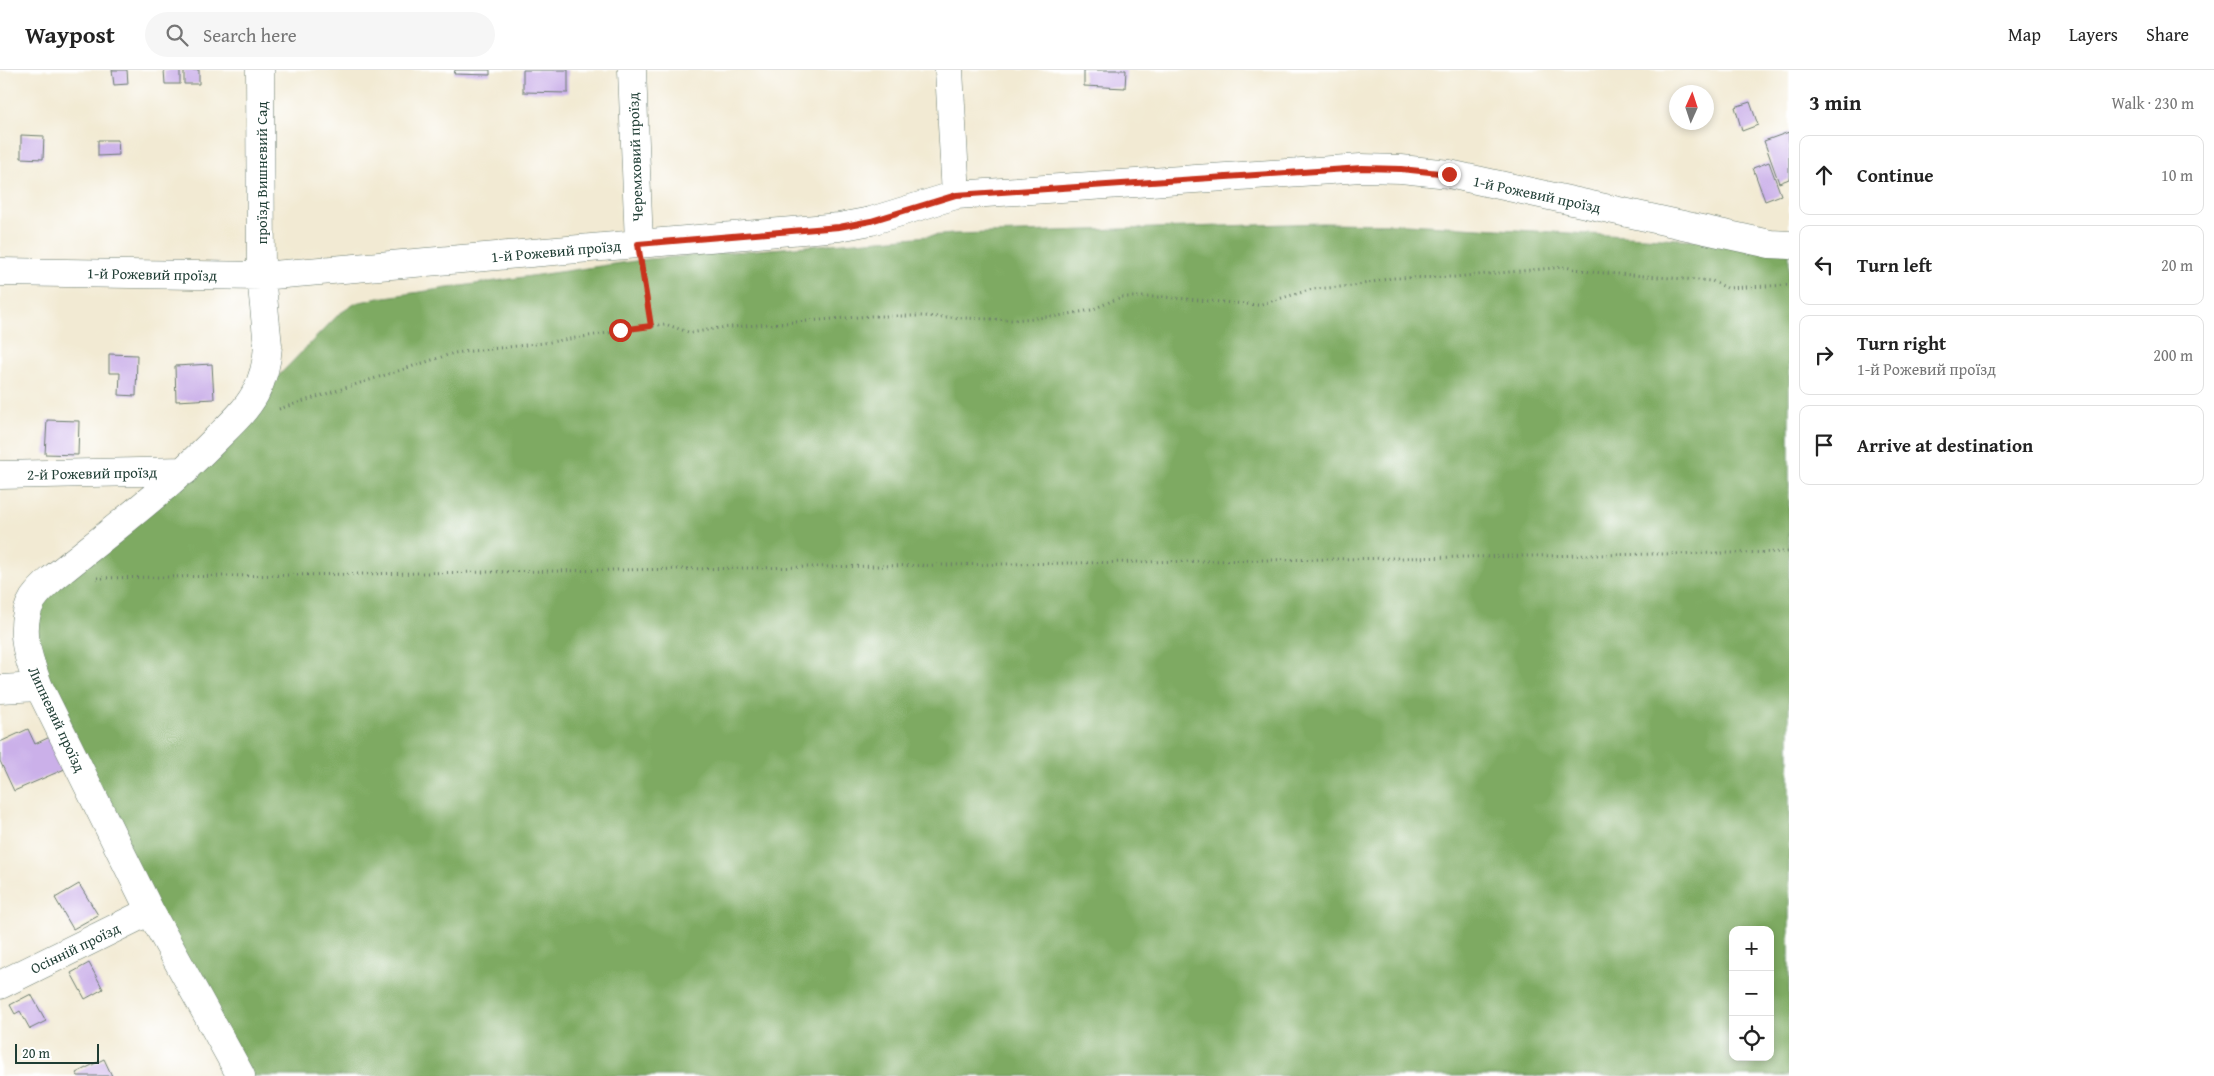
<!DOCTYPE html>
<meta charset="utf-8">
<style>
body{margin:0;font-family:"Gentium Book Plus",serif;background:#f6f6f6;color:#222}
.controls{position:absolute;right:15px;bottom:15px;display:grid;overflow:hidden;border-radius:10px;box-shadow:0 2px 8px #0003}
.controls button{width:45px;height:45px;display:grid;place-items:center;padding:0;border:0;border-bottom:1px solid #e0e0e0;background:#fff;color:#222;font:25px sans-serif}
.compass{position:absolute;left:1669px;top:15px;width:45px;height:45px;border-radius:50%;background:#fff;box-shadow:0 2px 8px #0003;rotate:3deg}
.scale{position:absolute;left:15px;bottom:12px;width:84px;box-sizing:border-box;padding-left:5px;border:2px solid #1f3d34;border-top:0;font-size:14px;line-height:18px;white-space:nowrap;color:#1f3d34;-webkit-text-stroke:4px #fff;paint-order:stroke}
.stop{position:absolute;width:15px;height:15px;margin:-11px;border:4px solid #c8321e;border-radius:50%;background:#fff}
.stop.end{background:#c8321e;border-color:#fff;box-shadow:0 1px 5px #0008}
.list{margin:0;padding:0;list-style:none}
h2{display:flex;justify-content:space-between;align-items:center;height:65px;margin:0;padding:0 20px;font-size:21px}
h2 small{font-size:16px;font-weight:400;color:#767676}
.list li{display:grid;grid-template-columns:32px 1fr auto;gap:15px;align-items:center;box-sizing:border-box;height:80px;margin:0 10px 10px;padding:0 10px;border:1px solid #e0e0e0;border-radius:10px}
.list b{display:block;font-size:19px;white-space:nowrap}
.list p{margin:0;font-size:16px;white-space:nowrap;color:#767676}
.list em{font-size:16px;font-style:normal;color:#767676}
.icon{flex:none;width:28px;height:28px;fill:none;stroke:currentColor;stroke-width:2;stroke-linecap:round;stroke-linejoin:round}
.map{position:relative;flex:none;width:1789px;height:1006px;overflow:hidden}
header{display:flex;align-items:center;gap:30px;box-sizing:border-box;height:70px;padding:0 25px;background:#fff;border-bottom:1px solid #e0e0e0}
header strong{font-size:24px}
nav{display:flex;gap:28px;margin-inline-start:auto;font-size:18px}
.search{width:350px;height:45px;background:#f6f6f6;display:flex;align-items:center;gap:12px;box-sizing:border-box;padding:0 18px;border-radius:28px;color:#767676;font-size:19px}
main{display:flex}
aside{flex:1;background:#fff}
.map>svg:first-child{display:block}
.forest{fill:#7eaa62;stroke:#4e744b;fill-rule:evenodd}
.building{fill:#cbb0e9}
.lines{fill:none;stroke-linecap:round;stroke-linejoin:round}
.minor-casing{stroke:#697a6c;stroke-width:29}
.path{stroke:#697a6c;stroke-width:3;stroke-dasharray:1 4;stroke-linecap:butt}
.minor{stroke:#fff;stroke-width:28}
.route{stroke:#c8321e;stroke-width:6}
.labels{text-anchor:middle;dominant-baseline:central;stroke-width:4;stroke-linejoin:round;paint-order:stroke}
.street-label{font-size:15px;fill:#1f3d34;stroke:#fff}
</style>
<header>
<strong>Waypost</strong>
<div class="search"><svg class="icon" aria-label="search" viewBox="0 0 24 24"><circle cx="10" cy="10" r="6"/><path d="M15 15l6 6"/></svg>Search here</div>
<nav><a>Map</a><a>Layers</a><a>Share</a></nav>
</header>
<main>
<div class="map">
<svg width="1789" height="1006" viewBox="0 0 1789 1006">
<rect width="100%" height="100%" fill="#fff"/>
<filter id="ink" filterUnits="userSpaceOnUse"><feTurbulence type="fractalNoise" baseFrequency=".02" numOctaves="2"/><feDisplacementMap in="SourceGraphic" scale="10" xChannelSelector="R" yChannelSelector="G"/><feConvolveMatrix kernelMatrix="1 2 1 2 8 2 1 2 1" color-interpolation-filters="sRGB"/></filter>
<filter id="wash" filterUnits="userSpaceOnUse"><feTurbulence type="fractalNoise" baseFrequency=".0096" numOctaves="4" result="noise"/><feDisplacementMap in="SourceGraphic" scale="20" xChannelSelector="R" yChannelSelector="G"/><feGaussianBlur stdDeviation="1.12" result="paint"/><feColorMatrix in="noise" values="0 0 0 0 0 0 0 0 0 0 0 0 0 0 0 0 0 1.4 0 .05"/><feComposite in="paint" operator="in"/></filter>
<g filter="url(#wash)">
<rect width="100%" height="100%" fill="#f2ead3"/>
<path class="forest" d="M 1322,153 L 1407,154 L 1789,175 L 1789,1006 L 241,1006 L 39,617 L 28,541 L 185,401 L 339,244 L 356,233 L 378,228 L 649,189 L 953,164 ZM 1733,860 L 1770,860 L 1770,987 L 1733,987 Z"/>
<g id="blocks">
<path class="building" d="M 112,0 L 127,0 L 128,14 L 114,15 Z
M 164,0 L 180,0 L 180,14 L 165,14 Z
M 184,0 L 199,0 L 199,14 L 184,14 Z
M 455,0 L 490,0 L 490,5 L 454,4 Z
M 523,0 L 568,0 L 568,23 L 523,22 Z
M 1084,0 L 1126,0 L 1125,18 L 1084,16 Z
M 1750,32 L 1758,55 L 1742,61 L 1735,37 Z
M 1789,62 L 1789,109 L 1779,113 L 1764,71 Z
M 21,65 L 44,66 L 43,89 L 21,88 Z
M 98,70 L 118,70 L 119,85 L 98,86 Z
M 1769,92 L 1781,125 L 1765,131 L 1753,98 Z
M 109,284 L 137,285 L 136,326 L 119,325 L 120,303 L 109,303 Z
M 212,294 L 214,329 L 176,331 L 175,296 Z
M 47,350 L 79,351 L 78,385 L 45,384 Z
M 28,659 L 35,674 L 52,666 L 67,698 L 14,721 L 0,691 L 0,672 Z
M 79,814 L 98,845 L 73,859 L 55,828 Z
M 89,893 L 103,919 L 85,929 L 71,903 Z
M 31,924 L 46,951 L 30,959 L 20,941 L 15,944 L 10,935 Z
M 104,989 L 112,1006 L 78,1006 L 76,1003 Z"/>
</g>
</g>
<g filter="url(#ink)">
<use href="#blocks" fill-opacity="0" stroke="#697a6c" stroke-width="1"/>
<g class="lines">
<g class="minor-casing">
<path id="minor" d="M 632,0 L 639,173
M 949,0 L 956,125
M 0,202 L 261,206 L 839,157 L 871,151 L 956,125 L 1361,98 L 1401,99 L 1449,104 L 1770,174 L 1789,175
M 0,405 L 185,401
M 0,619 L 39,617
M 0,915 L 150,841
M 241,1006 L 150,841 L 39,617 C 29,591 16,556 33,529 C 38,522 45,515 52,509 C 107,464 165,421 215,370 C 229,356 245,342 255,324 C 263,309 267,293 268,276 L 261,206 L 260,0"/>
</g>
<path class="path" d="M 643,202 L 651,256
M 279,339 L 454,283 L 544,273 L 665,254 L 691,263 L 719,258 L 871,246 L 921,246 L 1012,250 L 1058,246 L 1091,240 L 1121,227 L 1163,227 L 1258,235 L 1313,219 L 1353,216 L 1392,208 L 1454,207 L 1565,197 L 1591,202 L 1712,211 L 1727,218 L 1789,215
M 97,508 L 1789,482"/>
<use href="#minor" class="minor"/>
</g>
</g>
<g class="lines" filter="url(#ink)">
<path class="route" d="M 620,260 L 651,256 L 638,174 L 839,157 L 871,151 L 956,125 L 1362,98 L 1401,99 L 1449,104"/>
</g>
<g class="labels">
<g class="street-label">
<text transform="translate(635 87) rotate(-92)">Черемховий проїзд</text>
<text transform="translate(261 103) rotate(-90)">проїзд Вишневий Сад</text>
<text transform="translate(1537 124) rotate(12)">1-й Рожевий проїзд</text>
<text transform="translate(556 181) rotate(-5)">1-й Рожевий проїзд</text>
<text transform="translate(152 204) rotate(1)">1-й Рожевий проїзд</text>
<text transform="translate(92 403) rotate(-1)">2-й Рожевий проїзд</text>
<text transform="translate(57 649) rotate(65)">Липневий проїзд</text>
<text transform="translate(75 878) rotate(-26)">Осінній проїзд</text>
</g>
</g>
</svg>
<div class="controls">
<button>+</button>
<button>−</button>
<button><svg class="icon" aria-label="locate" viewBox="0 0 24 24"><circle cx="12" cy="12" r="6"/><path d="M12 2v4M12 18v4M2 12h4M18 12h4"/></svg></button>
</div>
<svg class="compass" viewBox="-18 -18 36 36"><path d="M0-13l5 13h-10z" fill="#e53935"/><path d="M0 13l5-13h-10z" fill="#767676"/></svg>
<div class="scale">20 m</div>
<div class="stop" style="left:620px;top:260px"></div>
<div class="stop end" style="left:1449px;top:104px"></div>
</div>
<aside>
<h2>3 min<small>Walk · 230 m</small></h2>
<ul class="list">
<li><svg class="icon" aria-label="ahead" viewBox="0 0 24 24"><path d="M12 20V5M6 11l6-6 6 6"/></svg><div><b>Continue</b></div><em>10 m</em></li>
<li><svg class="icon" aria-label="left" viewBox="0 0 24 24"><path d="M17 20v-9H6M10 6l-5 5 5 5"/></svg><div><b>Turn left</b></div><em>20 m</em></li>
<li><svg class="icon" aria-label="right" viewBox="0 0 24 24"><path d="M7 20v-9h11M14 6l5 5-5 5"/></svg><div><b>Turn right</b><p>1-й Рожевий проїзд</p></div><em>200 m</em></li>
<li><svg class="icon" aria-label="arrive" viewBox="0 0 24 24"><path d="M6 21V4h12l-3 4 3 4H6"/></svg><div><b>Arrive at destination</b></div></li>
</ul>
</aside>
</main>
